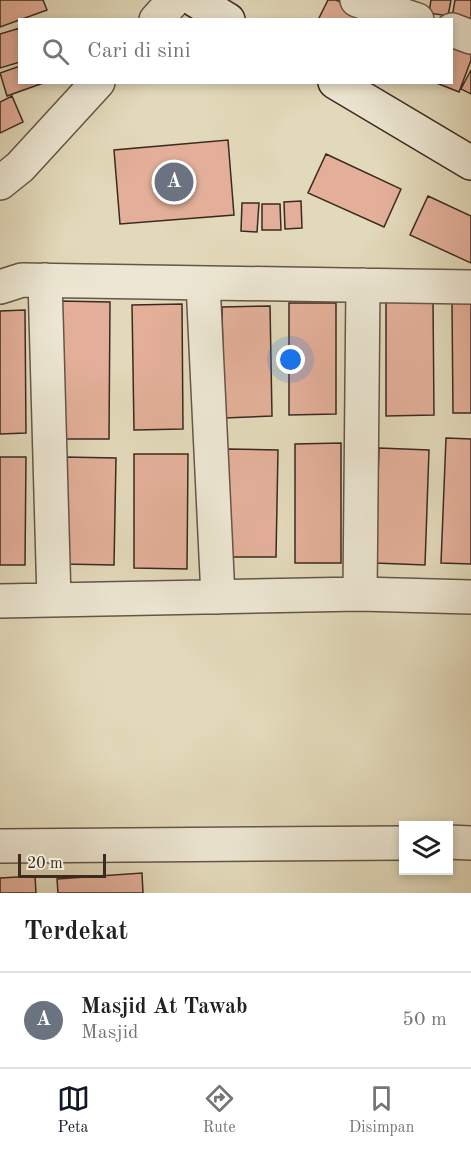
<!DOCTYPE html>
<html lang="id">
<style>
body{margin:0;font-family:"Old Standard TT",serif;background:#f6f6f6;color:#202124}
.controls{position:absolute;right:18px;bottom:18px;display:grid;overflow:hidden;border-radius:0px;box-shadow:0 3px 9px #0003}
.controls button{width:54px;height:54px;display:grid;place-items:center;padding:0;border:0;border-bottom:2px solid #e0e0e0;background:#fff;color:#202124;font:30px sans-serif}
.scale{position:absolute;left:18px;bottom:15px;width:88px;box-sizing:border-box;padding-left:6px;border:3px solid #3b2a21;border-top:0;font-size:16px;line-height:21px;white-space:nowrap;color:#3b2a21;-webkit-text-stroke:4px #ece6d2;paint-order:stroke}
.you{position:absolute;left:291px;top:360px;width:21px;height:21px;margin:-15px;border:4px solid #fff;border-radius:50%;background:#1a73e8;box-shadow:0 0 0 9px #1a73e833}
.badge{display:grid;place-items:center;width:39px;height:39px;border-radius:50%;background:#111827;color:#fff;font-size:20px;font-weight:700}
.pin{position:absolute;translate:-50% -50%;border:3px solid #fff;box-shadow:0 2px 6px #0006}
.list{margin:0;padding:0;list-style:none}
h2{display:flex;justify-content:space-between;align-items:center;height:78px;margin:0;padding:0 24px;font-size:26px}
h2 small{font-size:20px;font-weight:400;color:#757577}
.list li{display:grid;grid-template-columns:39px 1fr auto;gap:18px;align-items:center;box-sizing:border-box;height:96px;padding:0 24px;border-top:2px solid #e0e0e0}
.list b{display:block;font-size:22px;white-space:nowrap}
.list p{margin:0;font-size:20px;white-space:nowrap;color:#757577}
.list em{font-size:20px;font-style:normal;color:#757577}
.icon{flex:none;width:33px;height:33px;fill:none;stroke:currentColor;stroke-width:2;stroke-linecap:round;stroke-linejoin:round}
.map{position:relative;flex:none;width:471px;height:893px;overflow:hidden}
.search{position:absolute;background:#fff;box-shadow:0 3px 9px #0003;left:18px;right:18px;top:18px;height:66px;display:flex;align-items:center;gap:15px;box-sizing:border-box;padding:0 21px;border-radius:0px;color:#757577;font-size:22px}
.sheet{height:174px;background:#fff}
nav{display:flex;justify-content:space-around;align-items:center;box-sizing:border-box;height:84px;border-top:2px solid #e0e0e0;background:#fff;font-size:16px;color:#757577}
nav a{display:grid;justify-items:center;gap:3px}
nav .on{color:#111827}
.map>svg:first-child{display:block}
.building{fill:#e3af99;stroke:#3b2a21;stroke-width:1.5}
.lines{fill:none;stroke-linecap:round;stroke-linejoin:round}
.street-casing{stroke:#655647;stroke-width:36}
.secondary-casing{stroke:#3b2a21;stroke-width:36}
.street{stroke:#ece6d2;stroke-width:33}
.secondary{stroke:#ece6d2;stroke-width:33}
</style>
<div class="map">
<svg width="471" height="893" viewBox="0 0 471 893">
<rect width="100%" height="100%" fill="#e2d9ba"/>
<filter id="stains"><feTurbulence type="fractalNoise" baseFrequency=".00333" numOctaves="4"/><feColorMatrix values="0 0 0 0 .2 0 0 0 0 .09 0 0 0 0 .02 0 0 0 .5 -.17"/></filter>
<radialGradient id="worn" r=".72"><stop offset=".6" stop-color="#630" stop-opacity="0"/><stop offset="1" stop-color="#630" stop-opacity=".3"/></radialGradient>
<path class="building" d="M 0,0 L 43,0 L 47,10 L 0,27 Z
M 328,0 L 336,0 L 379,20 L 318,20 Z
M 431,0 L 451,0 L 448,16 L 429,13 Z
M 455,0 L 471,0 L 471,21 L 452,18 Z
M 20,28 L 20,62 L 0,68 L 0,34 Z
M 452,43 L 471,50 L 471,60 L 459,92 L 434,82 L 452,82 Z
M 20,66 L 20,82 L 46,82 L 7,96 L 0,73 Z
M 471,70 L 471,94 L 461,89 Z
M 12,96 L 23,122 L 0,133 L 0,102 Z
M 228,140 L 234,215 L 120,224 L 114,150 Z
M 326,154 L 401,189 L 384,227 L 308,193 Z
M 428,196 L 471,216 L 471,263 L 410,235 Z
M 301,201 L 302,228 L 285,229 L 284,202 Z
M 242,203 L 259,203 L 257,232 L 241,231 Z
M 262,204 L 280,204 L 281,230 L 262,230 Z
M 386,300 L 433,300 L 434,415 L 386,416 Z
M 59,301 L 110,302 L 109,439 L 58,439 Z
M 452,302 L 471,302 L 471,413 L 453,413 Z
M 289,303 L 336,303 L 336,414 L 289,415 Z
M 182,304 L 183,429 L 134,430 L 132,305 Z
M 270,306 L 272,416 L 224,418 L 222,307 Z
M 25,310 L 26,433 L 0,434 L 0,311 Z
M 446,438 L 471,439 L 471,564 L 441,563 Z
M 341,443 L 341,563 L 295,563 L 295,444 Z
M 379,448 L 429,450 L 425,565 L 375,563 Z
M 228,449 L 278,450 L 276,557 L 226,557 Z
M 134,454 L 188,454 L 187,569 L 134,568 Z
M 0,457 L 26,457 L 25,565 L 0,565 Z
M 64,457 L 116,458 L 114,565 L 62,564 Z
M 142,873 L 143,893 L 58,893 L 57,879 Z
M 35,876 L 36,893 L 0,893 L 0,878 Z"/>
<g class="lines">
<g class="street-casing">
<path id="street" d="M 357,0 L 417,20
M 156,20 L 174,0
M 452,30 L 471,37
M 0,183 L 20,167 L 98,82
M 45,280 L 54,600
M 203,283 L 218,597
M 0,287 L 22,280 L 471,287
M 360,594 L 363,285
M 0,601 L 360,594 L 471,597
M 448,842 L 471,843
M 0,846 L 404,843"/>
</g>
<g class="secondary-casing">
<path id="secondary" d="M 195,0 L 228,20
M 335,82 L 471,163"/>
</g>
<use href="#street" class="street"/>
<use href="#secondary" class="secondary"/>
</g>
<rect width="100%" height="100%" filter="url(#stains)"/>
<rect width="100%" height="100%" fill="url(#worn)"/>
</svg>
<div class="controls">
<button><svg class="icon" aria-label="layers" viewBox="0 0 24 24"><path d="M12 4l9 5-9 5-9-5zM3 14l9 5 9-5"/></svg></button>
</div>
<div class="scale">20 m</div>
<div class="you"></div>
<div class="pin badge" style="left:174px;top:182px;background:#6b7280">A</div>
<div class="search"><svg class="icon" aria-label="search" viewBox="0 0 24 24"><circle cx="10" cy="10" r="6"/><path d="M15 15l6 6"/></svg>Cari di sini</div>
</div>
<section class="sheet">
<h2>Terdekat<small></small></h2>
<ul class="list">
<li><span class="badge" style="background:#6b7280">A</span><div><b>Masjid At Tawab</b><p>Masjid</p></div><em>50 m</em></li>
</ul>
</section>
<nav>
<a class="on"><svg class="icon" aria-label="map" viewBox="0 0 24 24"><path d="M3 6l6-2 6 2 6-2v14l-6 2-6-2-6 2zM9 4v14M15 6v14"/></svg>Peta</a>
<a><svg class="icon" aria-label="directions" viewBox="0 0 24 24"><path d="M12 3l9 9-9 9-9-9zM9 14v-3h6M13 9l2 2-2 2"/></svg>Rute</a>
<a><svg class="icon" aria-label="saved" viewBox="0 0 24 24"><path d="M7 4h10v16l-5-4-5 4z"/></svg>Disimpan</a>
</nav>
